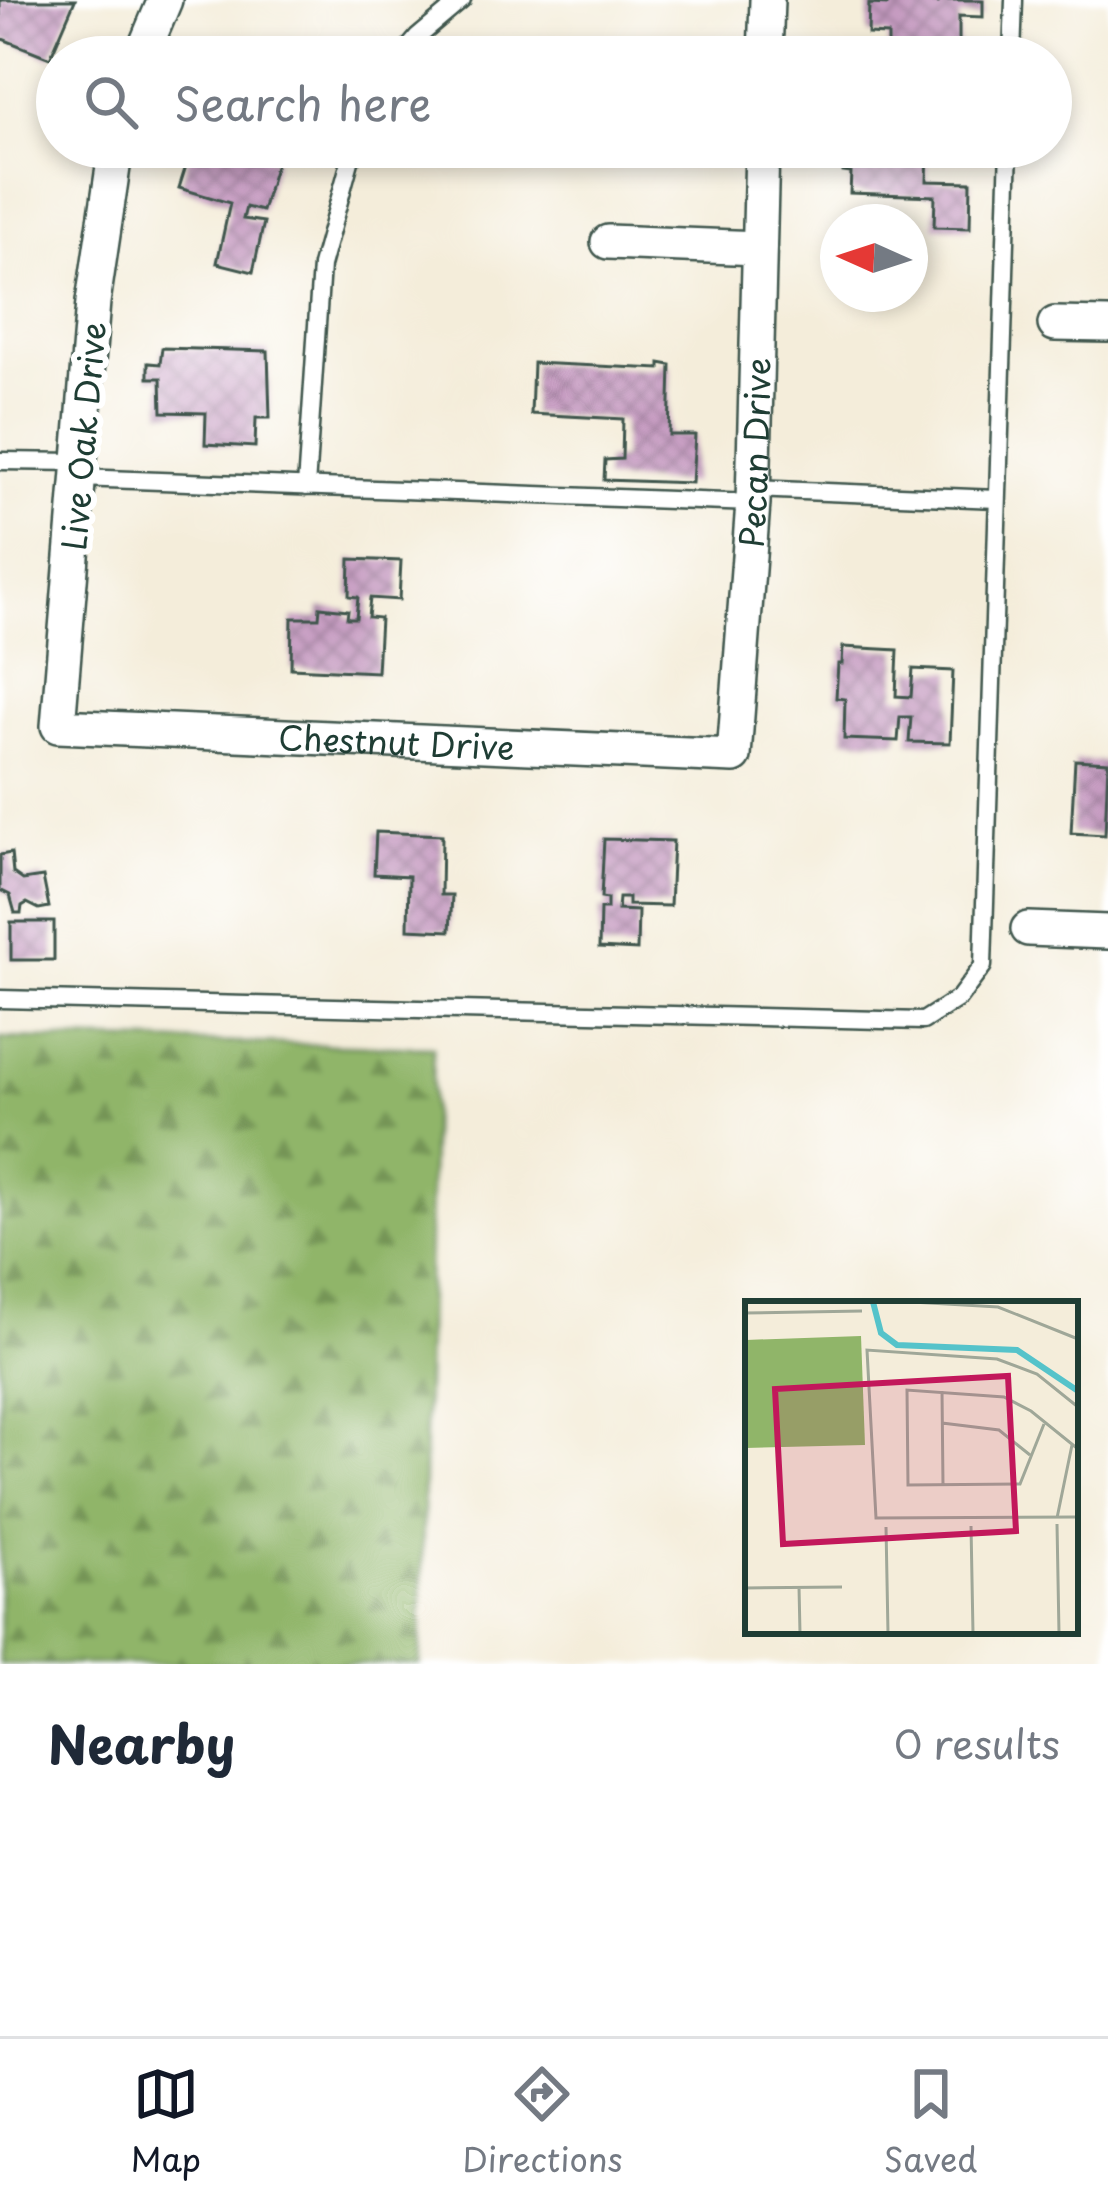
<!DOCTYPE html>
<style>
body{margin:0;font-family:"Playpen Sans",sans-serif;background:#f6f6f7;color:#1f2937}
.compass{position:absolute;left:820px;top:204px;width:108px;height:108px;border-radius:50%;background:#fff;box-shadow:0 6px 18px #0003;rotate:273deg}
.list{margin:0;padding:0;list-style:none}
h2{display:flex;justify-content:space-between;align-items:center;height:156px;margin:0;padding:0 48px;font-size:51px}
h2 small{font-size:39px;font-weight:400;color:#747a83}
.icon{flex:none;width:66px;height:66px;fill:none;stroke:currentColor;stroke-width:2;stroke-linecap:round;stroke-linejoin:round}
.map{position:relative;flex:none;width:1108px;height:1664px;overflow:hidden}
.search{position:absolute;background:#fff;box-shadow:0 6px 18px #0003;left:36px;right:36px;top:36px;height:132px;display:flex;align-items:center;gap:30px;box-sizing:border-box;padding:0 42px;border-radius:66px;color:#747a83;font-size:45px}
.sheet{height:372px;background:#fff}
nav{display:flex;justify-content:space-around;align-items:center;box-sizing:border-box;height:168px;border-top:3px solid #e0e1e3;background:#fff;font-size:33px;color:#747a83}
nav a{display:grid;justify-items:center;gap:6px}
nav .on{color:#111827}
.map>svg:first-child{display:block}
.forest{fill:url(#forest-firs);stroke:#58794e;stroke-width:3}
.building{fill:url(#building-cross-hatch)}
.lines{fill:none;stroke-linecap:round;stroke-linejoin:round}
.lane-casing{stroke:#3f574d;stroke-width:21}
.street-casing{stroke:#3f574d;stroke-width:38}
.lane{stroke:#fff;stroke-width:16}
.street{stroke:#fff;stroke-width:33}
.labels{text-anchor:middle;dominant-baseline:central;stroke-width:12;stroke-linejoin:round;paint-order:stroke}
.street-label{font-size:33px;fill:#1f3d34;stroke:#fff}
.inset-river{fill:none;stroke:#55c3ca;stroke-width:6}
.inset-road{fill:none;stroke:#9fa798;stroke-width:3}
.view{fill:#c2185b;fill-opacity:0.15;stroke:#c2185b;stroke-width:6}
.inset-edge{fill:none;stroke:#1f3d34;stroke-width:6}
</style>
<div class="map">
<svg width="1108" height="1664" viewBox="0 0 1108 1664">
<defs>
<pattern id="forest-firs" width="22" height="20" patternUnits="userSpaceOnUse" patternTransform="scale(3)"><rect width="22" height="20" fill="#90b569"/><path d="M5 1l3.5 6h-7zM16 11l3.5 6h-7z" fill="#759457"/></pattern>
<pattern id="building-cross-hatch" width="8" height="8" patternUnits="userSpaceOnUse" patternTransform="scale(3)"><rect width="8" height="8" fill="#c69bc1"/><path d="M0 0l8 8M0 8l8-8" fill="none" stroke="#a0809e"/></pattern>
</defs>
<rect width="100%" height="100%" fill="#fff"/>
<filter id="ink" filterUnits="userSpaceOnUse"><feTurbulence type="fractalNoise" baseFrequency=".00833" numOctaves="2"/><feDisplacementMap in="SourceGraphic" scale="24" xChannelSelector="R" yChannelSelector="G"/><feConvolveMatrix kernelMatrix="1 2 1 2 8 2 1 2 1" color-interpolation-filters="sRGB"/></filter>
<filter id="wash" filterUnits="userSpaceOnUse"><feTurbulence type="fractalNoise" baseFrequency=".004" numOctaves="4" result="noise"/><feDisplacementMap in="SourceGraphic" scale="48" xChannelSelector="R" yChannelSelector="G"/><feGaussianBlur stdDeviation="2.7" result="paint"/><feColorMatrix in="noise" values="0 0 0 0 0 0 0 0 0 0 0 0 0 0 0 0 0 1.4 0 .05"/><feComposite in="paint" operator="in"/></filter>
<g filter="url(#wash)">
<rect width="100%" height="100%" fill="#f4edda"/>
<path class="forest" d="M 0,1038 L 433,1047 L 420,1664 L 0,1664 Z"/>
<g id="blocks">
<path class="building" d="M 0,0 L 75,0 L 50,58 L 0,38 Z
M 888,0 L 938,3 L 938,0 L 983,0 L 983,17 L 959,16 L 959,45 L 978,46 L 978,57 L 888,57 L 888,35 L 868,34 L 869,4 L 887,5 Z
M 192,147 L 270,147 L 267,157 L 277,160 L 262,211 L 246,207 L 243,219 L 264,222 L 253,272 L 217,263 L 230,203 L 179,188 Z
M 844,147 L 928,147 L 927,181 L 971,182 L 970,228 L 934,227 L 935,196 L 850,193 L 851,173 L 843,172 Z
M 162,348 L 268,351 L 270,418 L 256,418 L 255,447 L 205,444 L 206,413 L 162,412 L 161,378 L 148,378 L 148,363 L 160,364 Z
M 533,363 L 660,369 L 660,363 L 671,365 L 669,435 L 695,435 L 692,483 L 604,480 L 605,460 L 622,459 L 623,419 L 531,414 Z
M 350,559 L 401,561 L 399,600 L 370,598 L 368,617 L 380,618 L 377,672 L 291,668 L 292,618 L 319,618 L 320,607 L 348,610 L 347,618 L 356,618 L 358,597 L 349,596 Z
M 843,647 L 898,650 L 896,696 L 911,697 L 913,669 L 953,671 L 950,743 L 909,742 L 911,717 L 900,717 L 898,741 L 844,739 L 845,699 L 836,698 L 838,664 L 842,664 Z
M 1075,760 L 1108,762 L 1105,835 L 1071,833 Z
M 376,832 L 442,835 L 441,895 L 452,895 L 450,931 L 408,929 L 409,876 L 374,874 Z
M 604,839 L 673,841 L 670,906 L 628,905 L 628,898 L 619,898 L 618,910 L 638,911 L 637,950 L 599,948 L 600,909 L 607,909 L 607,899 L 601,898 Z
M 11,853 L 13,873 L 23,880 L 43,877 L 49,907 L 39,909 L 27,903 L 22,906 L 21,913 L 15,913 L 10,895 L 0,890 L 0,855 Z
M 11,922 L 54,922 L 54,960 L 11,960 Z"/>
</g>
</g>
<g filter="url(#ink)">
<use href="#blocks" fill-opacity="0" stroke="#3f574d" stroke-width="3"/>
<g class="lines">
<g class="lane-casing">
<path id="lane" d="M 401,57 L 418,37 L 462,0
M 1012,57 L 1014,0
M 0,461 L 80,462
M 79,478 L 753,503
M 306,487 L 321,266 L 354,147
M 753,489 L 997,499
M 0,999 L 923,1021 L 959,998 L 983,966 L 1009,147"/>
</g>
<g class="street-casing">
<g id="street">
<path d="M 141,57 L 165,0"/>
<path d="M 765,57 L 767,0"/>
<path id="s1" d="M 116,147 L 93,302 L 58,726 L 734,756 L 753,503 L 762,147"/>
<path d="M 608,242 L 759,248"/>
<path d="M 1055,324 L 1108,325"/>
<path d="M 1028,929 L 1108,932"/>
</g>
</g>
<use href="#lane" class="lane"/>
<use href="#street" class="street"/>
</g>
</g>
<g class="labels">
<g class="street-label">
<text transform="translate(82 436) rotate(-85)">Live Oak Drive</text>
<text stroke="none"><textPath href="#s1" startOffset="1563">Pecan Drive</textPath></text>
<text stroke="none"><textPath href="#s1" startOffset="921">Chestnut Drive</textPath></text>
</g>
</g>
<g transform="translate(745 1301)">
<rect width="333" height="333" fill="#f4edda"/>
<path d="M 116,35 L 120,144 L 0,147 L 1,39 Z" fill="#90b569"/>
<path class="inset-river" d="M 128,1 L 136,32 L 152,44 L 272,49 L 333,90"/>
<path class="inset-road" d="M 167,1 L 253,6 L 333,38M 0,12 L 117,10M 197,90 L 198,184M 333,106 L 292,73 L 252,58 L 122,49 L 131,217 L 333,216M 197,122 L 254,129 L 285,154M 299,123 L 275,183 L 163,184 L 162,89 L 259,96 L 286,110 L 333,148M 312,217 L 327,144M 312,223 L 314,332M 226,225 L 228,332M 141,226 L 143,332M 54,286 L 55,332M 0,287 L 97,286"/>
<path class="view" d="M 263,75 L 271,230 L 38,243 L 30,88 Z"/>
<rect width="333" height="333" class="inset-edge"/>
</g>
</svg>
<svg class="compass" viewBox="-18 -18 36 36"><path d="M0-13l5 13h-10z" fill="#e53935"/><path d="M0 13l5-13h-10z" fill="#747a83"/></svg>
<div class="search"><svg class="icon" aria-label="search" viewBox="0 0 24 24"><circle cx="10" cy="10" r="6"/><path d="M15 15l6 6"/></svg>Search here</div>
</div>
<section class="sheet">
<h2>Nearby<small>0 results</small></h2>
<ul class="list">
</ul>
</section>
<nav>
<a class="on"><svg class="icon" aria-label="map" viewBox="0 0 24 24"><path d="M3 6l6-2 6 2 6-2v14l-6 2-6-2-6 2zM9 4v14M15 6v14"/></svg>Map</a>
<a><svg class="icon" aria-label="directions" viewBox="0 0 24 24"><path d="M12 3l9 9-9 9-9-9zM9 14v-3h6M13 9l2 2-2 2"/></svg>Directions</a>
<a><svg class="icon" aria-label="saved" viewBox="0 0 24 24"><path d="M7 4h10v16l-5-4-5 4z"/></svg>Saved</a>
</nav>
